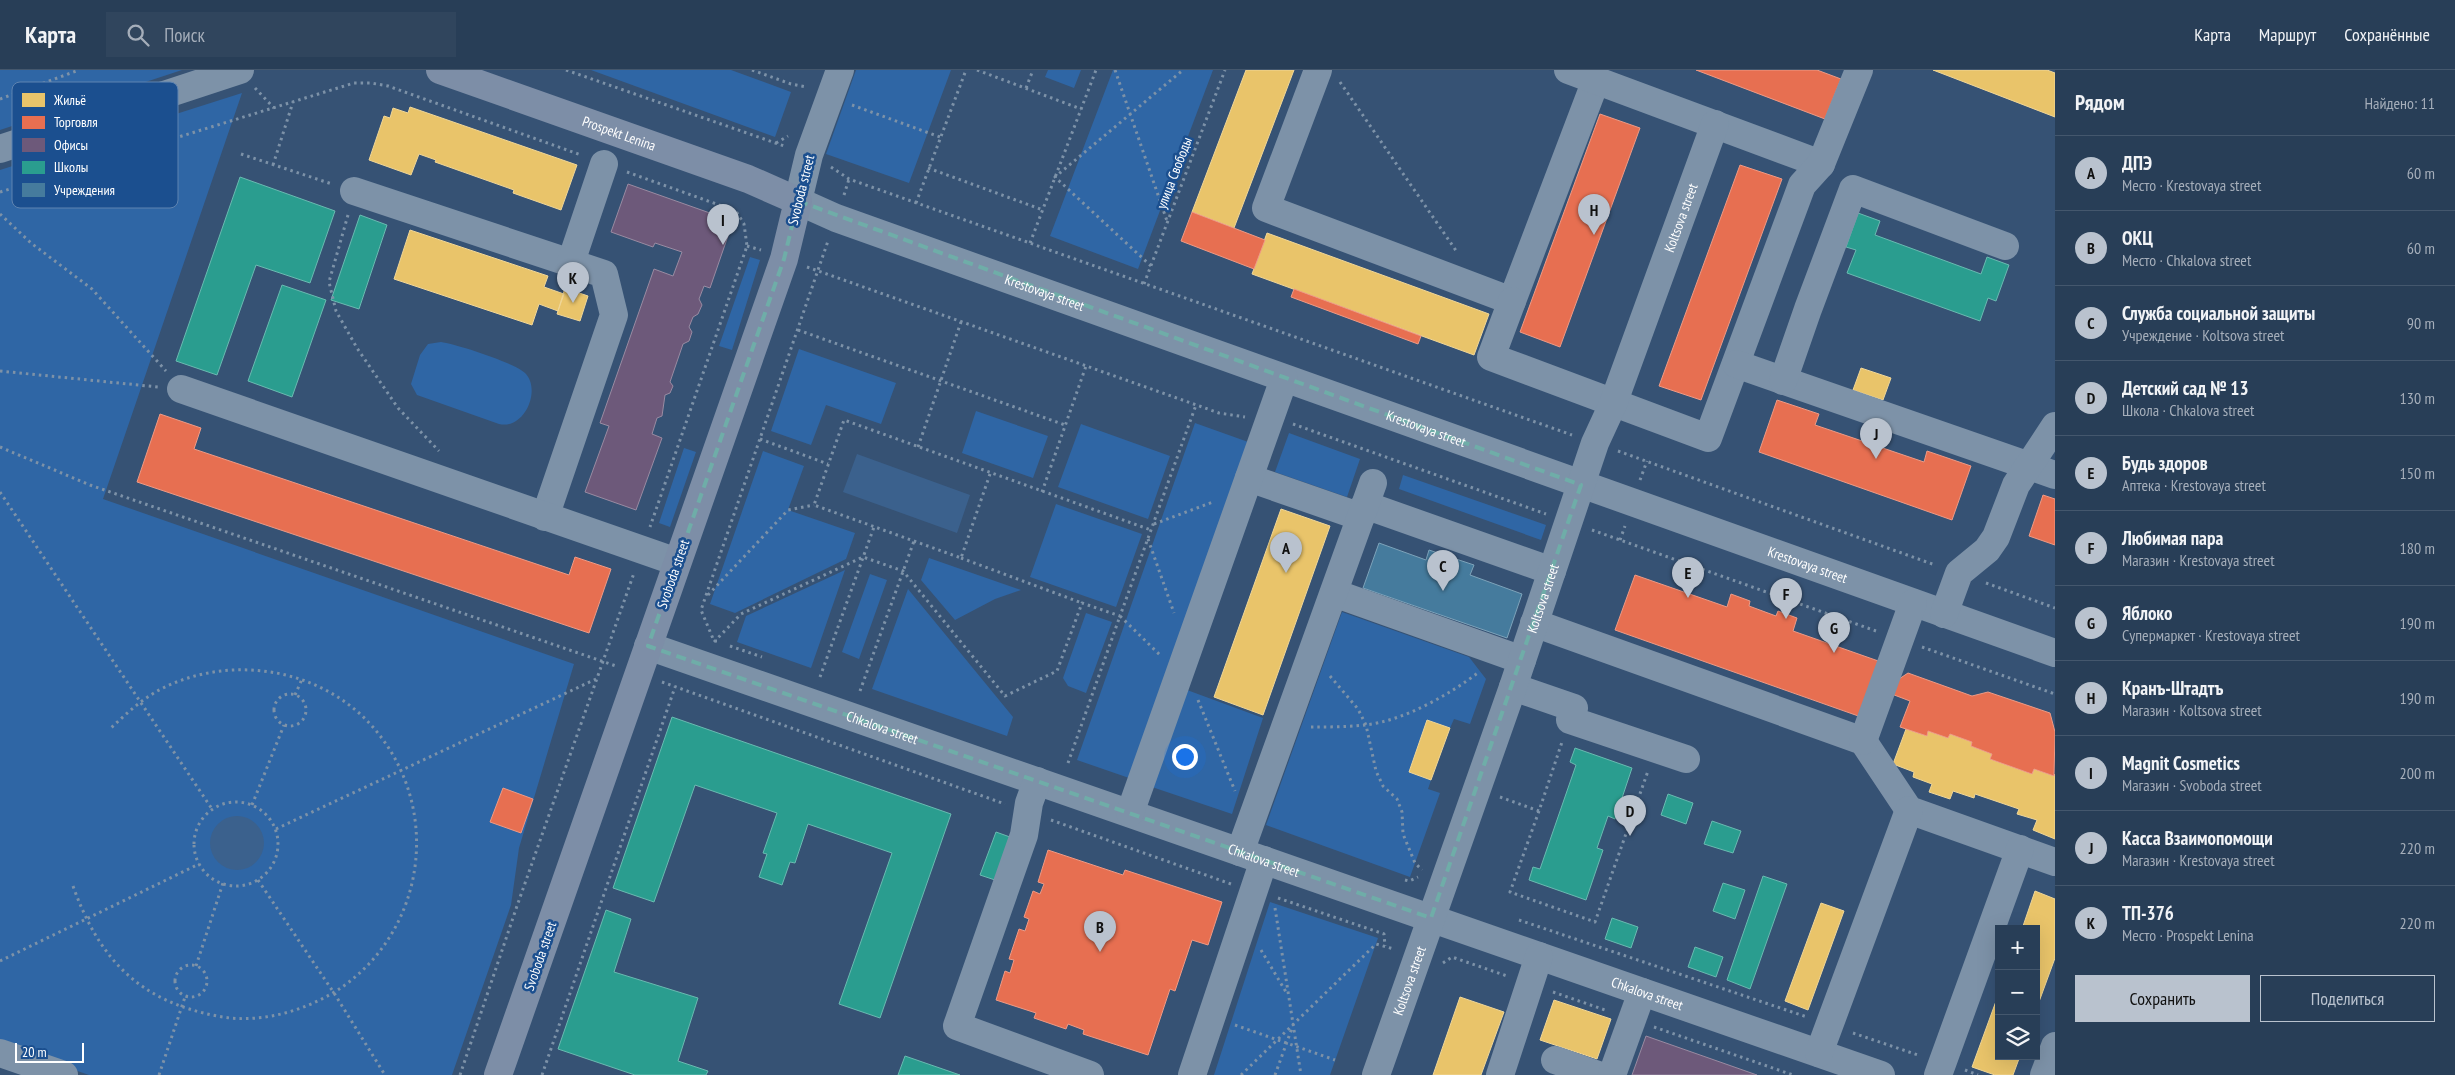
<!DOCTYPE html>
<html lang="ru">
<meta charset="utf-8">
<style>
body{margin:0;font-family:"PT Sans Narrow",sans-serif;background:#30455d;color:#f1f3f6}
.controls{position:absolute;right:15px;bottom:15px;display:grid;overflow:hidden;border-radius:0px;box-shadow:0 5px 20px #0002}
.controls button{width:45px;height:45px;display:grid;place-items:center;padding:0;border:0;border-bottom:1px solid #44576d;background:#283e57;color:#f1f3f6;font:25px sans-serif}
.scale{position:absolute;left:15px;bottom:12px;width:69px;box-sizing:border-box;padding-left:5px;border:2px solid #fff;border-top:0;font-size:14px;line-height:18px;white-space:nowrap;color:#fff;-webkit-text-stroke:4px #1b4f8f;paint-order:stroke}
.you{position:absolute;left:1184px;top:686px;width:18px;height:18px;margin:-12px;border:4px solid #fff;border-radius:50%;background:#1a73e8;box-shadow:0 0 0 8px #1a73e833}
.badge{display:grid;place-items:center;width:32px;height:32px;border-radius:50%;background:#b9c2ce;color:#111;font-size:16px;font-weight:700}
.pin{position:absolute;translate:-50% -41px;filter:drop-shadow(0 1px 2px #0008)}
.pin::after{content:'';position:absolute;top:26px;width:18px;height:15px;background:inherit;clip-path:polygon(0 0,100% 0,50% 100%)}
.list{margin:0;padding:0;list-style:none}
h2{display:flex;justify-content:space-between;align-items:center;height:65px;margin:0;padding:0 20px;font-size:21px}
h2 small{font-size:16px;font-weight:400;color:#a5aeba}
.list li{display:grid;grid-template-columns:32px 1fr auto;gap:15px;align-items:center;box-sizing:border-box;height:75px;padding:0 20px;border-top:1px solid #44576d}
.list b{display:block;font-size:19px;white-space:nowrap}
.list p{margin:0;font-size:16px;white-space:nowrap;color:#a5aeba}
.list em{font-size:16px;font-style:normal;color:#a5aeba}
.actions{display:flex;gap:10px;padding:15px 20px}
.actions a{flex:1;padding:11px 0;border:1px solid #b9c2ce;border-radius:0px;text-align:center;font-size:18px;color:#b9c2ce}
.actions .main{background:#b9c2ce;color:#111}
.icon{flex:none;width:28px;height:28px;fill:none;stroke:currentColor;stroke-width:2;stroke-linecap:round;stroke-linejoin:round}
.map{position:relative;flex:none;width:2055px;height:1005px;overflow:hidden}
header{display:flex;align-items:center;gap:30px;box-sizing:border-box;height:70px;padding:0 25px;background:#283e57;border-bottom:1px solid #44576d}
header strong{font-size:24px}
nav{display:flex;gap:28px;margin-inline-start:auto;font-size:18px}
.search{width:350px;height:45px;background:#30455d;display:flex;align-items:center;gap:12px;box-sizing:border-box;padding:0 18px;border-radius:0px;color:#a5aeba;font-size:19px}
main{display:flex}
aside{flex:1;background:#283e57}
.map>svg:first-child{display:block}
.green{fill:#2f66a5}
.water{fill:#3b618d}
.homes{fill:#e9c46a;stroke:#f0d697}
.shops{fill:#e76f51;stroke:#ee9a85}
.offices{fill:#6d597a;stroke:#998ba2}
.schools{fill:#2a9d8f;stroke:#6abab1}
.public{fill:#457b9d;stroke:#7da3ba}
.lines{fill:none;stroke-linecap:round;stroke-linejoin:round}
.path{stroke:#7d92a8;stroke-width:3;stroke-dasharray:2.5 4;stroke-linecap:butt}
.minor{stroke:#7d92a8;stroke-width:28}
.major{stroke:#7d8ea7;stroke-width:28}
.marked{fill:none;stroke:#6fada8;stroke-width:4;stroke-dasharray:10 6;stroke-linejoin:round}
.labels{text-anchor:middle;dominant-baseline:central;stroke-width:5;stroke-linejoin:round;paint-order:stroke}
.street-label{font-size:14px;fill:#fff;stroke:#1b4f8f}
.key{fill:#1b4f8f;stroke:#5f84b1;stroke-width:1}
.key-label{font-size:14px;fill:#fff}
</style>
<header>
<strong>Карта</strong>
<div class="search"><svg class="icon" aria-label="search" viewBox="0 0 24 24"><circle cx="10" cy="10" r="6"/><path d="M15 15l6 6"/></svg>Поиск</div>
<nav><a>Карта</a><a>Маршрут</a><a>Сохранённые</a></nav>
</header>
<main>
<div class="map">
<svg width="2055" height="1005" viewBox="0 0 2055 1005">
<rect width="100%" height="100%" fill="#365274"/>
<path class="green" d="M 0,0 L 182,0 L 0,60 Z
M 591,0 L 731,0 L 791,22 L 775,67 Z
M 856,0 L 951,0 L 909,113 L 826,84 Z
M 1048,0 L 1081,0 L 1074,18 L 1045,7 Z
M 1113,0 L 1213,0 L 1138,199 L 1050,166 Z
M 242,23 L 103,429 L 574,594 L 519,778 L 511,835 L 452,1005 L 89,1005 L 0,974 L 0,100 Z
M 750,187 L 760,190 L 732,280 L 719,276 Z
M 441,272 C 456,274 515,293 525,303 C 542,320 524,360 499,354 L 417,325 L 411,314 L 420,285 L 428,274 Z
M 799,279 L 896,313 L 881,354 L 826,335 L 811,375 L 771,361 Z
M 976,341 L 1048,366 L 1033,408 L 962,383 Z
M 1195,353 L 1251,373 L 1132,709 L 1077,690 Z
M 1081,354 L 1170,386 L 1148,449 L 1058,417 Z
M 1289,363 L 1360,389 L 1347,427 L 1275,402 Z
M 684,378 L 696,382 L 670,457 L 659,453 Z
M 763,381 L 804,396 L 788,440 L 855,463 L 846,489 L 735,543 L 710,534 Z
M 1403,405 L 1546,455 L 1541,470 L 1399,419 Z
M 1056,434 L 1142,464 L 1116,537 L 1030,507 Z
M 929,488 L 1021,520 L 995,529 L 955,550 L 921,510 Z
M 845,500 L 811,598 L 737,572 L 746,546 Z
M 870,504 L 887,510 L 859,589 L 842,582 Z
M 908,519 L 1013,647 L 1007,666 L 872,619 Z
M 1342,542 L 1469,587 L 1486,609 L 1470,654 L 1454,649 L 1450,658 L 1427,651 L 1409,702 L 1431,710 L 1428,719 L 1440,723 L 1410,807 L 1266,755 Z
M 1086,543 L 1112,552 L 1086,623 L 1068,616 L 1063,608 Z
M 1187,620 L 1263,648 L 1232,744 L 1152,717 Z
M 1270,832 L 1378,868 L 1330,1005 L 1214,1005 Z"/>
<path class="water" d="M 857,384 L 970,425 L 957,463 L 843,422 Z
M210 773a27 27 0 1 1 54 0a27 27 0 1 1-54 0Z"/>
<path class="homes" d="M 1246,0 L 1294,0 L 1234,158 L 1192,142 Z
M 1933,0 L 2047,0 L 2055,3 L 2055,47 Z
M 410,37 L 577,95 L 561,140 L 513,123 L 514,120 L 435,92 L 436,90 L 419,84 L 411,105 L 369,90 L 384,46 L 390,48 L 393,38 L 408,43 Z
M 410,160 L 548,206 L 544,217 L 564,224 L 558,241 L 539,234 L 532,255 L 394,209 Z
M 1267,163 L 1489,244 L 1474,285 L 1252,204 Z
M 565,218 L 588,226 L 580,251 L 557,244 Z
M 1861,298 L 1891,308 L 1883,330 L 1853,320 Z
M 1281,439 L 1330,456 L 1263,645 L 1214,627 Z
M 1427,650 L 1450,658 L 1431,710 L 1409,702 Z
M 1906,659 L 1927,666 L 1928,661 L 1948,668 L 1950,664 L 1972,672 L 1971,676 L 1992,684 L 1990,689 L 2032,704 L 2034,699 L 2054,706 L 2055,704 L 2055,769 L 2033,760 L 2037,750 L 2017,744 L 2019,739 L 1975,724 L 1974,728 L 1953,721 L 1950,729 L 1929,722 L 1932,714 L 1913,707 L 1914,702 L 1893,694 Z
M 2035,821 L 2055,829 L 2055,888 L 2036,940 L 2036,859 L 2022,859 Z
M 1821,833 L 1844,841 L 1808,940 L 1785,931 Z
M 1999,923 L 1999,986 L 2020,986 L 2013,1005 L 1995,1005 L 1972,997 Z
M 1460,927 L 1504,942 L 1481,1005 L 1433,1005 Z
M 1554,930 L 1611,949 L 1597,989 L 1540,970 Z"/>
<path class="shops" d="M 1696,0 L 1817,0 L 1841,9 L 1825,49 Z
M 1600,44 L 1640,58 L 1560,277 L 1520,262 Z
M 1740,95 L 1782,109 L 1701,330 L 1659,316 Z
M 1192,142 L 1265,170 L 1254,199 L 1181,171 Z
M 1294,219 L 1421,266 L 1418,274 L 1291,227 Z
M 1777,330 L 1819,344 L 1815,355 L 1924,392 L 1927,381 L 1971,396 L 1952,450 L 1759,382 Z
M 160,344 L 201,358 L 194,379 L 569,505 L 575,487 L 611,499 L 589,563 L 137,412 Z
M 2043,425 L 2055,429 L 2055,475 L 2029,466 Z
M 1635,505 L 1727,537 L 1731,524 L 1750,531 L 1749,536 L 1776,546 L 1778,541 L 1797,548 L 1793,561 L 1884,593 L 1864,648 L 1615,560 Z
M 1908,603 L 1972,626 L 1988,622 L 2050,643 L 2055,662 L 2054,706 L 2034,699 L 2032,704 L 1990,689 L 1992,684 L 1971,676 L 1972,672 L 1950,664 L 1948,668 L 1928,661 L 1927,666 L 1900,657 L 1910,631 L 1889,623 L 1893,613 Z
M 503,718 L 533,729 L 521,763 L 490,752 Z
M 1048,780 L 1123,805 L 1125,800 L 1222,832 L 1208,875 L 1192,870 L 1175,921 L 1170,919 L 1148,985 L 1083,964 L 1084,960 L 1068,954 L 1066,959 L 1034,948 L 1036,943 L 996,930 L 1005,901 L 1010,903 L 1014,890 L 1009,889 L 1019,859 L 1025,861 L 1029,849 L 1024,847 L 1033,821 L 1040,824 L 1044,814 L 1038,812 Z"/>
<path class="offices" d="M 628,114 L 724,148 L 729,163 L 710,218 L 704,216 L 699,229 L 702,235 L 698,244 L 693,247 L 689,257 L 692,262 L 689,271 L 683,274 L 670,312 L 673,316 L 670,323 L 665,325 L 662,346 L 657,348 L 652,364 L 662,368 L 636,440 L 585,422 L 609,356 L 600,353 L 654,199 L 673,206 L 682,182 L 655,173 L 653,177 L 611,162 Z
M 1646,966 L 1757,1005 L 1632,1005 Z"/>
<path class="schools" d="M 240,107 L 335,141 L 310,213 L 256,195 L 217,305 L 176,291 Z
M 1858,143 L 1880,151 L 1875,165 L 1981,204 L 1987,187 L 2009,195 L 1996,231 L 1988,228 L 1980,251 L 1847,203 L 1856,180 L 1846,177 Z
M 360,145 L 387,155 L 359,239 L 331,230 Z
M 282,215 L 326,230 L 292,327 L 248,311 Z
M 672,647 L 951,744 L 880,948 L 839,934 L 892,783 L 808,754 L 795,793 L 790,792 L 782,815 L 759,807 L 767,784 L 763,783 L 777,743 L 695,715 L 654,832 L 613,818 Z
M 1575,678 L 1632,698 L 1615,749 L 1608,746 L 1597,778 L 1603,780 L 1586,830 L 1529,810 L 1533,797 L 1540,799 L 1576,695 L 1570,692 Z
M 1668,724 L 1693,733 L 1686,754 L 1661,745 Z
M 1712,751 L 1741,761 L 1733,783 L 1704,774 Z
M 996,762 L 1010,767 L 995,810 L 980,805 Z
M 1763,806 L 1787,814 L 1750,919 L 1727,910 Z
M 1723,813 L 1745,820 L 1735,849 L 1713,841 Z
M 606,840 L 631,849 L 614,902 L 698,928 L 678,991 L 708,1001 L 706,1005 L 635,1005 L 558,979 Z
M 1612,848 L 1638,857 L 1631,878 L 1605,869 Z
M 1695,877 L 1723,887 L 1716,907 L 1688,897 Z
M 905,986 L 960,1005 L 898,1005 Z"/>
<path class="public" d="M 1379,473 L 1426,490 L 1429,480 L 1474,495 L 1470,505 L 1522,524 L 1507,568 L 1363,518 Z"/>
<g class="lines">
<path class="path" d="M 566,0 L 787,77
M 752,0 L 791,14 L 807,17
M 977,0 L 1081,39
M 1115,0 L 1167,151
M 1340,12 L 1457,182
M 255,18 L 274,38
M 1026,18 L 1033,0
M 0,29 L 79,0
M 852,35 L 940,67
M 776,73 L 788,66
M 241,84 L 332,114
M 273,95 L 293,32
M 831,97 L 849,109 L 1572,365
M 928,98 L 1043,140
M 627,102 L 736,141 L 744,154 L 747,176 L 650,457
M 0,122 L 354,13 L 371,13 L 388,16 L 581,85
M 844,125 L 849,109
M 916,133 L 966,0
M 0,144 L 31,173 L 92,219 L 166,301
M 348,145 L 329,212 L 336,241 L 357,278 L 398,338 L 439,381
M 1030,173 L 1096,0
M 747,176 L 761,180
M 1151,196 L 1055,107 L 1183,0
M 807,197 L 1219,343 L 1245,347
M 1144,214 L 1225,0
M 798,260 L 1065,355
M 0,301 L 158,317
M 1293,354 L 1546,444
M 760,369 L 828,394
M 0,377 L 90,415 L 616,596
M 918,377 L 961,252
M 1618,381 L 1935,495
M 990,404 L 961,488 L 814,435 L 844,350 L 1151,460
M 1640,410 L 1647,391
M 0,422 L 212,739
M 1042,422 L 1086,296
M 1154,454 L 1213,432
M 1592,460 L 1876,561
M 1148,469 L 1174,543
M 1620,470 L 1625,456
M 961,488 L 1082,533
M 1986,513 L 2055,538
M 708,525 L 788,440 L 814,435
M 717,571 L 714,571 L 701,540 L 828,171
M 714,572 L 741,544 L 863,487 L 903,501 L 1005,626 L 1057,601 L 1082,533 L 1120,546 L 1196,335
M 730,576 L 762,587
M 1922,577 L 2055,624
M 1330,606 L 1358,639 L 1366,655 L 1376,701 L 1383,716 L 1397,729 L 1402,742 L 1403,764 L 1415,793 L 1422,800
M 820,607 L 874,457
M 662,612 L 1005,734
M 860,621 L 914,471
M274 640a16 16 0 1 1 32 0a16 16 0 1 1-32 0Z
M 295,625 L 302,609
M 1198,630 L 1235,721
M 1311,657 C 1328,657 1347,657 1365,655 C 1403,651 1449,625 1479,602
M 1068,693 L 1120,546 L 1160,585
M 1500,727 L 1539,741 L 1562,672
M194 774a42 42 0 1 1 84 0a42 42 0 1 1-84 0Z
M 252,735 L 284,655
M 1539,741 L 1510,822 L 1595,852 L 1648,701
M 1051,750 L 1231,814
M 276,759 L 596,609
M 258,810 L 334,923 L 385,1005
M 1405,810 L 1409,811 L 1418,807
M 73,816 C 99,889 139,931 217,946 C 260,955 310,940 345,915 C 424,857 440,745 381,667 C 331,600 236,582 163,618 C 143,628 127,643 111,658
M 1278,828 L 1384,864 L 1385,876
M 1275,838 L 1301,1005
M 1519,850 L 1807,947
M 1261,880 L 1286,922
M 0,891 L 199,794
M 1443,893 L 1452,887 L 1507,906
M175 911a16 16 0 1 1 32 0a16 16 0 1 1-32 0Z
M 196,896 L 223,813
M 1553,922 L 1608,941
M 1235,955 L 1335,990
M 1654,957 L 1793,1005
M 1853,963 L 1918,985
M 1965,1000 L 1978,1005
M 159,1005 L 185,927
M 460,1005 L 517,836 L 634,503
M 542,1005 L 675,617
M 1241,1005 L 1376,874 L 1394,879
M 1275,1005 L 1292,958"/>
<g class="minor">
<path id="s1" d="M 840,0 L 809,85 L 798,131 L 836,148 L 2055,583"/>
<path d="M 1318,0 L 1266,138 L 1512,231 L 1596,10"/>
<path d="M 1568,0 L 1821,94"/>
<path d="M 0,79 L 240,0"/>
<path d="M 354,121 L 604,204 L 614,245 L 545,447"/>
<path d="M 571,192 L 604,94"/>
<path d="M 1512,231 L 1491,287 L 1708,368 L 1802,115 L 1821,94 L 1859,0"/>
<path d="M 1736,294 L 2055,405"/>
<path d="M 1783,311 L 1808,239 L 1853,119 L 2005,176"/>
<path d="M 181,319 L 677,492"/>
<path d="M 1249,408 L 1361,447"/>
<path d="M 1365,435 L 1552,501"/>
<path d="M 1334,523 L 1522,590"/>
<path d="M 1944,544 L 1959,503 L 1987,480 L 1996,467 L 2016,415 L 2055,356"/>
<path d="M 1534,553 L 1863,671 L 1909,740 L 2055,792"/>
<path id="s2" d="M 648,576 L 1881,1005"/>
<path d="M 1513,617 L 1574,638 L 1570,650 L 1686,689"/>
<path d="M 1863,671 L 1913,533"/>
<path d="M 1037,711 L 1029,733 L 1024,765 L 957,956 L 1090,1005"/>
<path d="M 1130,743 L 1284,309"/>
<path d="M 1240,782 L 1373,413"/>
<path d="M 0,983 L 64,1005"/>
<path d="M 1819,983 L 1909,740"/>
<path d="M 1555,990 L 1598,1005"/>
<path d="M 1192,1005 L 1264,790"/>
<path id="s3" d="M 1376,1005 L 1513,617 L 1595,373 L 1613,334 L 1715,54"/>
<path d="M 1500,1005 L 1539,886"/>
<path d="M 1612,1005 L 1642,922"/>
<path d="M 1938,1005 L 2020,779"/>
<path d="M 2044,1005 L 2055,976"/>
</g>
<path class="major" id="s4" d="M 440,0 L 748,109 L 798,131 L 784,189 L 498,1005"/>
</g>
<path class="marked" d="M 798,131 L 1581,415 L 1431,848 L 648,576 L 784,189 Z"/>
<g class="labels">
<g class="street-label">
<text stroke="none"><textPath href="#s4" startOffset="190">Prospekt Lenina</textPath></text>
<text transform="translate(1174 103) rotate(-69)">улица Свободы</text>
<text transform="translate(801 120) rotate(-76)">Svoboda street</text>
<text stroke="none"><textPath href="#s3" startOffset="910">Koltsova street</textPath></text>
<text stroke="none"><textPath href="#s1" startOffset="401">Krestovaya street</textPath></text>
<text stroke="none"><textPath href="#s1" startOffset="806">Krestovaya street</textPath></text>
<text stroke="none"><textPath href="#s1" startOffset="1211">Krestovaya street</textPath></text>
<text transform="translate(673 504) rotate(-71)">Svoboda street</text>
<text stroke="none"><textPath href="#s3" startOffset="505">Koltsova street</textPath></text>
<text stroke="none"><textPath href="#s2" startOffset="248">Chkalova street</textPath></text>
<text stroke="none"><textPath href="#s2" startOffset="652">Chkalova street</textPath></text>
<text transform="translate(540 886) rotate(-71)">Svoboda street</text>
<text stroke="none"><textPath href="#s3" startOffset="100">Koltsova street</textPath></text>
<text stroke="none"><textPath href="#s2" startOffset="1058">Chkalova street</textPath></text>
</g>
</g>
<rect x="12" y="12" width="166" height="126" rx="8" class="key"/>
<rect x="22" y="23" width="23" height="14" fill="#e9c46a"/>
<rect x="22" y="46" width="23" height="13" fill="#e76f51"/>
<rect x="22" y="68" width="23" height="14" fill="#6d597a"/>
<rect x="22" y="91" width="23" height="13" fill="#2a9d8f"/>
<rect x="22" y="113" width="23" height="14" fill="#457b9d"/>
<g class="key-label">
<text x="54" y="35">Жильё</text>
<text x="54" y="57">Торговля</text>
<text x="54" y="80">Офисы</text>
<text x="54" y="102">Школы</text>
<text x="54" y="125">Учреждения</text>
</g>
</svg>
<div class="controls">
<button>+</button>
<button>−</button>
<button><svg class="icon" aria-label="layers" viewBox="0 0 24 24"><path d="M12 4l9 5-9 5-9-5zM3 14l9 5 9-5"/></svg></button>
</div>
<div class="scale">20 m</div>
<div class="you"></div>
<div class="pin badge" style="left:1286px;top:503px">A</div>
<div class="pin badge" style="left:1100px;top:882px">B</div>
<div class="pin badge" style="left:1443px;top:521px">C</div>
<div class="pin badge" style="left:1630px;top:766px">D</div>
<div class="pin badge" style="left:1688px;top:528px">E</div>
<div class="pin badge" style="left:1786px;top:549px">F</div>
<div class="pin badge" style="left:1834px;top:583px">G</div>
<div class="pin badge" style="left:1594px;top:165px">H</div>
<div class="pin badge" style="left:723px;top:175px">I</div>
<div class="pin badge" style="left:1876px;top:389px">J</div>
<div class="pin badge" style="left:573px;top:233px">K</div>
</div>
<aside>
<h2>Рядом<small>Найдено: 11</small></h2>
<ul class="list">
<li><span class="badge">A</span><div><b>ДПЭ</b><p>Место · Krestovaya street</p></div><em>60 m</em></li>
<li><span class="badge">B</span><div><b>ОКЦ</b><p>Место · Chkalova street</p></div><em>60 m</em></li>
<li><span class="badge">C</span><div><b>Служба социальной защиты</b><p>Учреждение · Koltsova street</p></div><em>90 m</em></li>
<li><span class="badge">D</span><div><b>Детский сад № 13</b><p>Школа · Chkalova street</p></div><em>130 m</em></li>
<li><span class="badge">E</span><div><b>Будь здоров</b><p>Аптека · Krestovaya street</p></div><em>150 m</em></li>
<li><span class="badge">F</span><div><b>Любимая пара</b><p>Магазин · Krestovaya street</p></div><em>180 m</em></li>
<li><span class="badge">G</span><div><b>Яблоко</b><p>Супермаркет · Krestovaya street</p></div><em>190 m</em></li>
<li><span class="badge">H</span><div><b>Кранъ-Штадтъ</b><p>Магазин · Koltsova street</p></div><em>190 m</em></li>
<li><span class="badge">I</span><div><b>Magnit Cosmetics</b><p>Магазин · Svoboda street</p></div><em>200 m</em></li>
<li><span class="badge">J</span><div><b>Касса Взаимопомощи</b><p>Магазин · Krestovaya street</p></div><em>220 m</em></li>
<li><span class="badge">K</span><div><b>ТП-376</b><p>Место · Prospekt Lenina</p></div><em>220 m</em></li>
</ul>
<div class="actions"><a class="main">Сохранить</a><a>Поделиться</a></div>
</aside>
</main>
